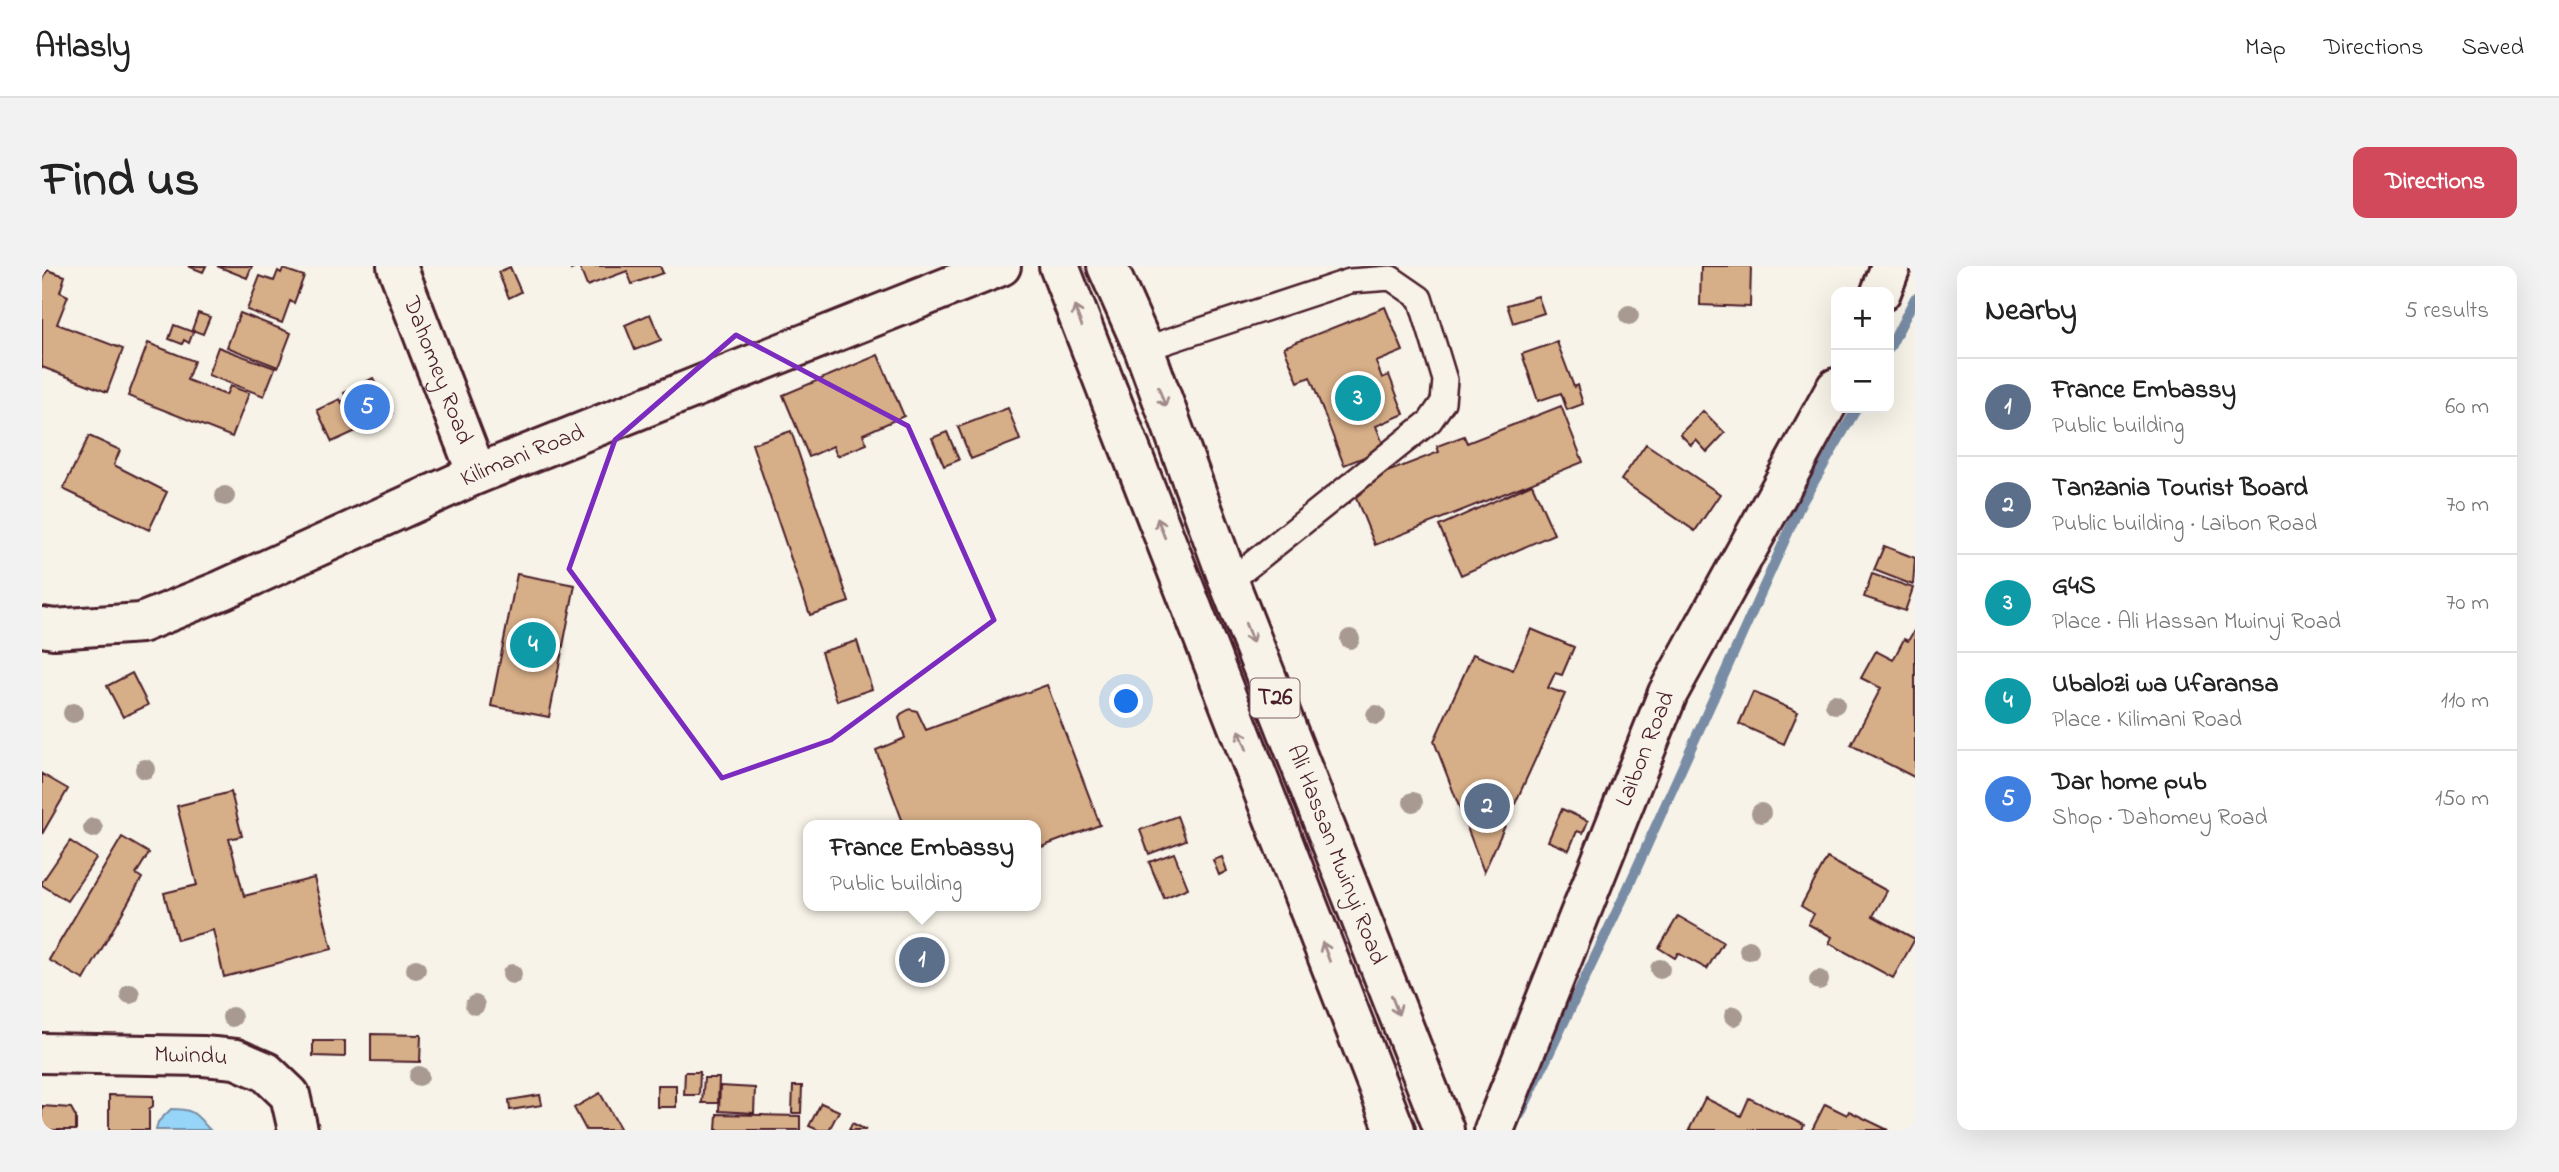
<!DOCTYPE html>
<meta charset="utf-8">
<style>
body{margin:0;font-family:"Indie Flower",sans-serif;background:#f2f2f2;color:#222}
.controls{position:absolute;right:21px;top:21px;display:grid;overflow:hidden;border-radius:14px;box-shadow:0 7px 28px #0002}
.controls button{width:63px;height:63px;display:grid;place-items:center;padding:0;border:0;border-bottom:2px solid #e0e0e0;background:#fff;color:#222;font:35px sans-serif}
.you{position:absolute;left:1085px;top:436px;width:24px;height:24px;margin:-18px;border:5px solid #fff;border-radius:50%;background:#1a73e8;box-shadow:0 0 0 10px #1a73e833}
.badge{display:grid;place-items:center;width:46px;height:46px;border-radius:50%;background:#d1495b;color:#fff;font-size:23px;font-weight:700}
.pin{position:absolute;translate:-50% -50%;border:4px solid #fff;box-shadow:0 2px 7px #0006}
.popup{position:absolute;left:761px;top:554px;width:238px;height:91px;box-sizing:border-box;display:grid;place-content:center;border-radius:14px;background:#fff;filter:drop-shadow(0 2px 5px #0005);font-size:23px;white-space:nowrap;color:#767676}
.popup b{font-size:26px;color:#222}
.popup::after{content:'';position:absolute;left:50%;top:100%;margin-left:-14px;border:14px solid transparent;border-top-color:#fff}
.list{margin:0;padding:0;list-style:none}
h2{display:flex;justify-content:space-between;align-items:center;height:91px;margin:0;padding:0 28px;font-size:30px}
h2 small{font-size:23px;font-weight:400;color:#767676}
.list li{display:grid;grid-template-columns:46px 1fr auto;gap:21px;align-items:center;box-sizing:border-box;height:98px;padding:0 28px;border-top:2px solid #e0e0e0}
.list b{display:block;font-size:26px;white-space:nowrap}
.list p{margin:0;font-size:23px;white-space:nowrap;color:#767676}
.list em{font-size:23px;font-style:normal;color:#767676}
.map{position:relative;flex:none;width:1873px;height:864px;overflow:hidden;border-radius:14px}
header{display:flex;align-items:center;gap:42px;box-sizing:border-box;height:98px;padding:0 35px;background:#fff;border-bottom:2px solid #e0e0e0}
header strong{font-size:33px}
nav{display:flex;gap:38px;margin-inline-start:auto;font-size:24px}
.intro{display:flex;align-items:center;justify-content:space-between;box-sizing:border-box;height:168px;padding:0 42px}
h1{margin:0;font-size:49px}
.button{padding:18px 32px;border-radius:14px;background:#d1495b;color:#fff;font-size:24px;font-weight:700}
main{display:flex;gap:42px;padding:0 42px}
aside{flex:1;background:#fff;border-radius:14px;box-shadow:0 7px 28px #0002}
.map>svg:first-child{display:block}
.water{fill:#96d5f7;stroke:#788ca5;stroke-width:2}
.lines{fill:none;stroke-linecap:round;stroke-linejoin:round}
.stream{stroke:#788ca5;stroke-width:10}
.building{fill:#d6ae87;stroke:#4a1f2b;stroke-width:2}
.lane-casing{stroke:#4a1f2b;stroke-width:28}
.street-casing{stroke:#4a1f2b;stroke-width:44}
.highway-casing{stroke:#4a1f2b;stroke-width:44}
.lane{stroke:#f7f3e8;stroke-width:23}
.street{stroke:#f7f3e8;stroke-width:38}
.highway{stroke:#f7f3e8;stroke-width:38}
.tree{fill:#a89a90}
.oneway{stroke:#a0898a}
.marked{fill:none;stroke:#7b2cbf;stroke-width:5;stroke-linejoin:round}
.labels{text-anchor:middle;dominant-baseline:central;stroke-width:7;stroke-linejoin:round;paint-order:stroke}
.shield{fill:#f7f3e8;stroke:#7e5f64;stroke-width:2}
.shield-label{font-size:23px;font-weight:bold;fill:#4a1f2b}
.street-label{font-size:24px;fill:#4a1f2b;stroke:#f7f3e8}
</style>
<header>
<strong>Atlasly</strong>
<nav><a>Map</a><a>Directions</a><a>Saved</a></nav>
</header>
<div class="intro"><h1>Find us</h1><a class="button">Directions</a></div>
<main>
<div class="map">
<svg width="1873" height="864" viewBox="0 0 1873 864">
<rect width="100%" height="100%" fill="#f7f3e8"/>
<filter id="ink" filterUnits="userSpaceOnUse"><feTurbulence type="fractalNoise" baseFrequency=".0143" numOctaves="2"/><feDisplacementMap in="SourceGraphic" scale="14" xChannelSelector="R" yChannelSelector="G"/><feConvolveMatrix kernelMatrix="1 2 1 2 8 2 1 2 1" color-interpolation-filters="sRGB"/></filter>
<g filter="url(#ink)">
<path class="water" d="M 129,843 C 153,843 153,848 168,864 L 114,864 L 116,856 Z"/>
<g class="lines">
<path class="stream" d="M 1847,83 L 1873,32
M 1478,849 L 1584,626 L 1759,238 L 1815,142"/>
</g>
<path class="building" d="M 146,0 L 164,0 L 161,6 Z
M 175,0 L 210,0 L 205,12 Z
M 528,0 L 618,0 L 621,7 L 590,18 L 585,5 L 545,20 L 537,0 L 529,4 Z
M 1659,0 L 1709,0 L 1708,41 L 1658,39 Z
M 468,1 L 479,26 L 467,32 L 456,6 Z
M 241,3 L 262,10 L 252,37 L 248,35 L 240,57 L 205,44 L 218,10 L 232,15 L 236,5 L 239,7 Z
M 5,4 L 23,10 L 18,26 L 26,30 L 15,58 L 81,83 L 65,126 L 0,101 L 0,16 Z
M 1496,30 L 1502,47 L 1471,57 L 1465,39 Z
M 1343,41 L 1361,85 L 1334,96 L 1340,112 L 1347,109 L 1362,148 L 1334,160 L 1343,183 L 1302,199 L 1268,111 L 1256,116 L 1242,81 Z
M 156,47 L 168,51 L 161,68 L 150,64 Z
M 198,47 L 249,67 L 236,101 L 185,81 Z
M 608,48 L 619,74 L 593,84 L 583,59 Z
M 132,59 L 151,66 L 147,77 L 142,74 L 140,78 L 127,73 Z
M 1515,76 L 1532,121 L 1535,119 L 1541,138 L 1525,144 L 1519,127 L 1496,135 L 1480,88 Z
M 106,77 L 152,95 L 145,114 L 184,129 L 188,120 L 207,127 L 190,171 L 86,130 Z
M 176,81 L 233,102 L 222,130 L 166,109 Z
M 836,89 L 862,150 L 821,168 L 825,178 L 795,190 L 791,180 L 767,191 L 741,129 Z
M 331,112 L 350,147 L 320,163 L 316,153 L 312,155 L 301,135 L 305,134 L 302,127 Z
M 298,133 L 314,165 L 290,176 L 275,144 Z
M 1519,140 L 1541,196 L 1333,279 L 1309,220 L 1397,186 L 1395,180 L 1422,170 L 1425,177 Z
M 966,142 L 978,174 L 929,193 L 916,161 Z
M 1661,145 L 1683,167 L 1665,186 L 1654,174 L 1649,179 L 1638,168 Z
M 749,165 L 807,336 L 768,349 L 710,178 Z
M 905,166 L 917,194 L 902,200 L 890,172 Z
M 47,170 L 78,184 L 72,199 L 125,226 L 107,264 L 21,223 Z
M 1604,178 L 1678,228 L 1653,265 L 1579,214 Z
M 1490,218 L 1512,268 L 1419,309 L 1397,260 Z
M 1842,280 L 1873,292 L 1871,319 L 1832,304 Z
M 475,308 L 533,319 L 507,451 L 449,440 Z
M 1830,308 L 1871,322 L 1863,345 L 1822,331 Z
M 1489,363 L 1532,381 L 1520,409 L 1513,407 L 1506,422 L 1523,428 L 1442,606 L 1392,475 L 1431,388 L 1471,404 Z
M 1873,363 L 1873,510 L 1872,511 L 1809,479 L 1839,422 L 1819,412 L 1834,385 L 1851,394 L 1862,373 L 1866,375 Z
M 815,375 L 830,423 L 795,435 L 779,386 Z
M 90,407 L 106,439 L 81,451 L 65,420 Z
M 1005,419 L 1058,559 L 994,583 L 994,559 L 862,559 L 834,484 L 863,472 L 857,452 L 859,448 L 868,443 L 875,445 L 884,464 Z
M 1711,426 L 1756,446 L 1742,478 L 1697,458 Z
M 0,508 L 26,523 L 0,568 Z
M 189,526 L 200,570 L 187,573 L 202,630 L 272,612 L 290,683 L 182,711 L 171,664 L 135,674 L 122,627 L 155,619 L 135,540 Z
M 1520,543 L 1546,555 L 1541,567 L 1535,565 L 1527,584 L 1506,575 Z
M 1135,550 L 1144,574 L 1107,588 L 1098,564 Z
M 80,571 L 107,587 L 94,608 L 100,612 L 42,714 L 7,694 Z
M 28,575 L 54,592 L 25,635 L 0,619 L 0,616 Z
M 1132,587 L 1146,622 L 1122,632 L 1107,596 Z
M 1180,591 L 1185,605 L 1177,609 L 1171,594 Z
M 1785,592 L 1845,625 L 1831,650 L 1873,673 L 1851,712 L 1787,677 L 1790,671 L 1766,658 L 1772,648 L 1759,640 Z
M 1636,650 L 1681,676 L 1665,703 L 1636,687 L 1633,692 L 1617,682 Z
M 329,768 L 379,769 L 378,796 L 329,795 Z
M 271,775 L 303,775 L 303,791 L 271,790 Z
M 643,806 L 658,806 L 657,829 L 642,829 Z
M 662,812 L 677,812 L 676,837 L 660,837 Z
M 615,819 L 634,819 L 634,841 L 615,841 Z
M 678,820 L 713,822 L 712,847 L 677,845 Z
M 751,820 L 760,820 L 759,847 L 750,847 Z
M 558,827 L 578,862 L 574,864 L 544,864 L 532,842 Z
M 67,829 L 111,830 L 111,840 L 107,843 L 107,864 L 67,864 Z
M 498,829 L 500,839 L 468,844 L 467,834 Z
M 1663,832 L 1699,850 L 1707,832 L 1762,859 L 1760,864 L 1647,864 Z
M 779,837 L 797,845 L 787,864 L 776,864 L 767,860 Z
M 1783,838 L 1805,849 L 1807,845 L 1846,864 L 1770,864 Z
M 0,840 L 29,842 L 34,851 L 34,864 L 0,864 Z
M 675,848 L 758,850 L 758,864 L 674,864 Z
M 810,857 L 824,864 L 807,864 Z"/>
<g class="lines">
<g class="lane-casing">
<path id="lane" d="M 1102,83 L 1308,15 L 1349,12 L 1378,32 L 1403,114 L 1401,136 L 1388,155 L 1187,316"/>
</g>
<g class="street-casing">
<g id="street">
<path id="s1" d="M 355,0 L 435,208"/>
<path d="M 1839,26 L 1849,0"/>
<path id="s2" d="M 0,361 L 12,363 L 99,357 L 180,324 L 435,208 L 959,0"/>
<path id="s3" d="M 0,787 L 161,790 L 194,793 L 224,806 L 248,829 L 256,864"/>
<path id="s4" d="M 1452,864 L 1626,427 L 1794,122"/>
</g>
</g>
<g class="highway-casing">
<g id="highway">
<path d="M 1017,0 L 1353,864"/>
<path id="s5" d="M 1065,0 L 1102,83 L 1187,316 L 1402,864"/>
</g>
</g>
<use href="#lane" class="lane"/>
<use href="#street" class="street"/>
<use href="#highway" class="highway"/>
</g>
<g class="tree">
<circle cx="1587" cy="49" r="10"/>
<circle cx="183" cy="230" r="10"/>
<circle cx="1308" cy="373" r="10"/>
<circle cx="1793" cy="438" r="10"/>
<circle cx="31" cy="447" r="10"/>
<circle cx="1334" cy="449" r="10"/>
<circle cx="103" cy="503" r="10"/>
<circle cx="1371" cy="536" r="10"/>
<circle cx="1719" cy="547" r="10"/>
<circle cx="51" cy="562" r="10"/>
<circle cx="1707" cy="684" r="10"/>
<circle cx="374" cy="703" r="10"/>
<circle cx="1618" cy="703" r="10"/>
<circle cx="470" cy="708" r="10"/>
<circle cx="1777" cy="714" r="10"/>
<circle cx="88" cy="728" r="10"/>
<circle cx="433" cy="739" r="10"/>
<circle cx="1692" cy="750" r="10"/>
<circle cx="190" cy="751" r="10"/>
<circle cx="377" cy="810" r="10"/>
</g>
<defs><path id="oneway-shaft" d="M-6 0H5M1.5-3L5.5 0L1.5 3" fill="none" stroke-width="1.6" stroke-linecap="round" stroke-linejoin="round" transform="scale(1.75)"/></defs>
<g class="oneway">
<use href="#oneway-shaft" transform="translate(1036 50) rotate(-111)"/>
<use href="#oneway-shaft" transform="translate(1120 131) rotate(70)"/>
<use href="#oneway-shaft" transform="translate(1119 262) rotate(-111)"/>
<use href="#oneway-shaft" transform="translate(1207 367) rotate(69)"/>
<use href="#oneway-shaft" transform="translate(1201 474) rotate(-111)"/>
<use href="#oneway-shaft" transform="translate(1284 686) rotate(-111)"/>
<use href="#oneway-shaft" transform="translate(1353 739) rotate(69)"/>
</g>
</g>
<path class="marked" d="M 694,69 L 866,160 L 952,354 L 789,474 L 680,512 L 527,303 L 573,174 Z"/>
<g class="labels">
<rect class="shield" x="1208.5" y="412.5" width="49" height="39" rx="5"/>
<g class="shield-label">
<text x="1233" y="432">T26</text>
</g>
<g class="street-label">
<text stroke="none"><textPath href="#s1" startOffset="112">Dahomey Road</textPath></text>
<text stroke="none"><textPath href="#s2" startOffset="516">Kilimani Road</textPath></text>
<text stroke="none"><textPath href="#s4" startOffset="410">Laibon Road</textPath></text>
<text stroke="none"><textPath href="#s5" startOffset="632">Ali Hassan Mwinyi Road</textPath></text>
<text stroke="none"><textPath href="#s3" startOffset="149">Mwindu</textPath></text>
</g>
</g>
</svg>
<div class="controls">
<button>+</button>
<button>−</button>
</div>
<div class="you"></div>
<div class="pin badge" style="left:880px;top:694px;background:#5c6f8a">1</div>
<div class="popup"><b>France Embassy</b>Public building</div>
<div class="pin badge" style="left:1445px;top:540px;background:#5c6f8a">2</div>
<div class="pin badge" style="left:1316px;top:132px;background:#0f9aa8">3</div>
<div class="pin badge" style="left:491px;top:379px;background:#0f9aa8">4</div>
<div class="pin badge" style="left:325px;top:141px;background:#3f7fe0">5</div>
</div>
<aside>
<h2>Nearby<small>5 results</small></h2>
<ul class="list">
<li><span class="badge" style="background:#5c6f8a">1</span><div><b>France Embassy</b><p>Public building</p></div><em>60 m</em></li>
<li><span class="badge" style="background:#5c6f8a">2</span><div><b>Tanzania Tourist Board</b><p>Public building · Laibon Road</p></div><em>70 m</em></li>
<li><span class="badge" style="background:#0f9aa8">3</span><div><b>G4S</b><p>Place · Ali Hassan Mwinyi Road</p></div><em>70 m</em></li>
<li><span class="badge" style="background:#0f9aa8">4</span><div><b>Ubalozi wa Ufaransa</b><p>Place · Kilimani Road</p></div><em>110 m</em></li>
<li><span class="badge" style="background:#3f7fe0">5</span><div><b>Dar home pub</b><p>Shop · Dahomey Road</p></div><em>150 m</em></li>
</ul>
</aside>
</main>
